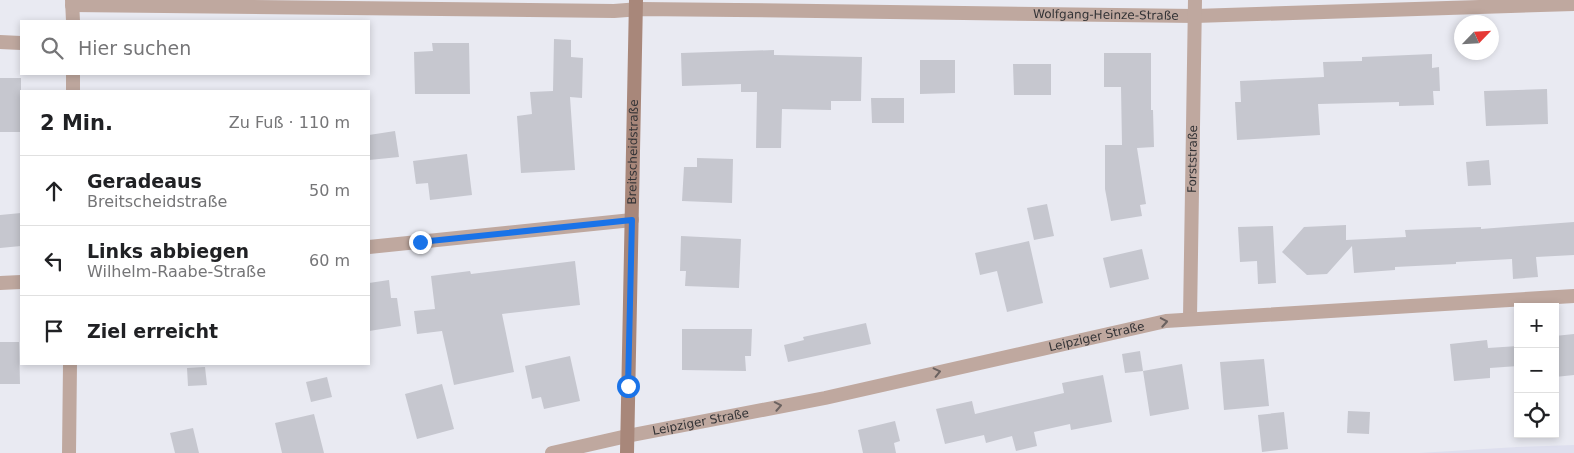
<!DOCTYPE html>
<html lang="de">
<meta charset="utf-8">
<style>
body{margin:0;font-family:"DejaVu Sans",sans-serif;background:#f2f2f2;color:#202124}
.controls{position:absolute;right:15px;bottom:15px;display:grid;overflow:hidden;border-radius:0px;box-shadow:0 2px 8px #0003}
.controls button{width:45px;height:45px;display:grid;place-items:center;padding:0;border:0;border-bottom:1px solid #e0e0e0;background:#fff;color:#202124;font:25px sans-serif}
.compass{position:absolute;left:1454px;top:15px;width:45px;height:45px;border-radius:50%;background:#fff;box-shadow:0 2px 8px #0003;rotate:65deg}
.stop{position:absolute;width:15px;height:15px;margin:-11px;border:4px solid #1a73e8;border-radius:50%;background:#fff}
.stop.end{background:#1a73e8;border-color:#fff;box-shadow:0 1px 5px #0008}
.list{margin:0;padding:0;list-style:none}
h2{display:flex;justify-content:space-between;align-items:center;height:65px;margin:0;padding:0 20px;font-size:21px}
h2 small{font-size:16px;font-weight:400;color:#757577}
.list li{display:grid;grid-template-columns:32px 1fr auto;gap:15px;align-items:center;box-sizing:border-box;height:70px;padding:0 20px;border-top:1px solid #e0e0e0}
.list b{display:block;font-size:19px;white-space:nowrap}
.list p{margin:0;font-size:16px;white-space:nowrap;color:#757577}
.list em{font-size:16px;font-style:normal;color:#757577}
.icon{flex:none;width:28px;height:28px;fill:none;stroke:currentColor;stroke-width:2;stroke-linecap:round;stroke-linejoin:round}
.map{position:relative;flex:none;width:1574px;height:453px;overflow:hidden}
.search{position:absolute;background:#fff;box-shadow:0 2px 8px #0003;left:20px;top:20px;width:350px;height:55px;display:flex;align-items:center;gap:12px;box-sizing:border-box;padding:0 18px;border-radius:0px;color:#757577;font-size:19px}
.panel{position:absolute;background:#fff;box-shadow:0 2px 8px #0003;left:20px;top:90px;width:350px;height:275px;border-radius:0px}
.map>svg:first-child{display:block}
.built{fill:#dedfee}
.building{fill:#c6c7cf}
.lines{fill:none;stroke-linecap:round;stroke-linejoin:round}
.minor{stroke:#bfa89f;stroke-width:14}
.tertiary{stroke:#bfa89f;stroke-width:14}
.secondary{stroke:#a8877a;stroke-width:14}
.oneway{stroke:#6b6260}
.route{stroke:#1a73e8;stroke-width:6}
.labels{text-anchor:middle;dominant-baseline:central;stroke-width:4;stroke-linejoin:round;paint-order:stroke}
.street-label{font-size:12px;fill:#333336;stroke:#f7f8fe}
</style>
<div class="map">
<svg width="1574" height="453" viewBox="0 0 1574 453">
<rect width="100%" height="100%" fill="#e9eaf2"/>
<path class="built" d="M 1574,445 L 1574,453 L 1419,453 L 1517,447 Z"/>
<path class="building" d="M 554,39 L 571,40 L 571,57 L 583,58 L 582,98 L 570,97 L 575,170 L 521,173 L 517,116 L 532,114 L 530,92 L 553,91 Z
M 432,43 L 469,43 L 470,94 L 415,94 L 414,52 L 433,51 Z
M 774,50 L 774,55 L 862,57 L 861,101 L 831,101 L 831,110 L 782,109 L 781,148 L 756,148 L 757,92 L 741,92 L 741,84 L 682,86 L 681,53 Z
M 1104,53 L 1151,53 L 1151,110 L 1153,110 L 1154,147 L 1137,148 L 1146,204 L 1140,205 L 1142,216 L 1111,221 L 1105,189 L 1105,145 L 1122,145 L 1121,87 L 1104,87 Z
M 1432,54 L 1432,68 L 1439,67 L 1440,91 L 1433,91 L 1434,105 L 1399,106 L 1399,102 L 1318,104 L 1320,135 L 1237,140 L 1235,102 L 1241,102 L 1240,81 L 1324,77 L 1323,62 L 1362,61 L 1362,57 Z
M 920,60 L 955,60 L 955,93 L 920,94 Z
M 1013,64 L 1051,64 L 1051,95 L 1014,95 Z
M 0,78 L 21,78 L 21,132 L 0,132 Z
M 1547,89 L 1548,124 L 1486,126 L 1484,91 Z
M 871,98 L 904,98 L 904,123 L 872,123 Z
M 395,131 L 399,157 L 369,160 L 369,135 Z
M 467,154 L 472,195 L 430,200 L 428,183 L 416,184 L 413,161 Z
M 697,158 L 733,159 L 732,203 L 682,201 L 684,167 L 697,167 Z
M 1489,160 L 1491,185 L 1468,186 L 1466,162 Z
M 1047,204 L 1054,236 L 1034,240 L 1027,208 Z
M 21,213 L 21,246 L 0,248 L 0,215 Z
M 1574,222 L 1574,255 L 1536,257 L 1538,277 L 1513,279 L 1512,259 L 1456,262 L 1456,264 L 1395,267 L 1395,270 L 1354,273 L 1352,246 L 1327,274 L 1307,275 L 1282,252 L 1304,227 L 1346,225 L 1346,240 L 1406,237 L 1405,230 L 1481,227 L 1481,229 Z
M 1273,226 L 1276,283 L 1258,284 L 1257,261 L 1240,262 L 1238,227 Z
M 681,236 L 741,239 L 739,288 L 685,286 L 686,271 L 680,271 Z
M 1029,241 L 1043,303 L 1007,312 L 997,271 L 980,275 L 975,253 Z
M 1142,249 L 1149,279 L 1110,288 L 1103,258 Z
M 575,261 L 580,305 L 502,314 L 514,372 L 454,385 L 442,331 L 417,334 L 414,311 L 435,309 L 431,276 L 470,271 L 471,274 Z
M 389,280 L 391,298 L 397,298 L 401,326 L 369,331 L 369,283 Z
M 866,323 L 871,344 L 788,362 L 784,345 L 804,340 L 803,337 Z
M 682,329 L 752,329 L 751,356 L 745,356 L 746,371 L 682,370 Z
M 1574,334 L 1574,375 L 1555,377 L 1555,336 Z
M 1487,340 L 1488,348 L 1518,346 L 1518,366 L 1490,368 L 1490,378 L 1454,381 L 1450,344 Z
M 0,342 L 19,342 L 20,384 L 0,384 Z
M 1140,351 L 1143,371 L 1182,364 L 1189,409 L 1150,416 L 1143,371 L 1125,373 L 1122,354 Z
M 570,356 L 580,401 L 544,409 L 541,397 L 532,399 L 525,366 Z
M 1264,359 L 1269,406 L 1224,410 L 1220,362 Z
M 205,367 L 207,385 L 188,386 L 187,368 Z
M 1103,375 L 1112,422 L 1071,430 L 1070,424 L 1034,432 L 1037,446 L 1016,451 L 1012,436 L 986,443 L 984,435 L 945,444 L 936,409 L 972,401 L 975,414 L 1064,393 L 1062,383 Z
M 327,377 L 332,397 L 311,402 L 306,382 Z
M 442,384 L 454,429 L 417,439 L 405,394 Z
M 1348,411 L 1370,412 L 1369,434 L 1347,433 Z
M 1284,412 L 1288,449 L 1262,452 L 1258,415 Z
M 314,414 L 324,453 L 282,453 L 275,423 Z
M 895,421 L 900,441 L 894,443 L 896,453 L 863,453 L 858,430 Z
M 193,428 L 199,453 L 175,453 L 170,433 Z"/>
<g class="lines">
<g class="minor">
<path d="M 72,0 L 73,21"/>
<path id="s1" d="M 72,5 L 614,11 L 640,9 L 736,10 L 1195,16 L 1574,4"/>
<path d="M 0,42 L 21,43"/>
<path d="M 73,91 L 73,74"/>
<path d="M 369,247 L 632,220"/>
<path d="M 0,283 L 21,282"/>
<path id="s2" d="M 1190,318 L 1195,0"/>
<path id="s3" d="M 627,436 L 825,398 L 1166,321 L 1574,296"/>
<path d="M 69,453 L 70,364"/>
</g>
<path class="tertiary" d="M 552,453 L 627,436"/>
<path class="secondary" id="s4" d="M 627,453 L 636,0"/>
</g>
<defs><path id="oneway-chevron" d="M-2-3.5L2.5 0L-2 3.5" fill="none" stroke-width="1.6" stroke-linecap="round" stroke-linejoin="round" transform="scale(1.25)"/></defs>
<g class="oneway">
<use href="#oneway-chevron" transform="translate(1164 322) rotate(-10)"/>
<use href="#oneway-chevron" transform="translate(937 372) rotate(-13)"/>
<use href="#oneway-chevron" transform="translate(778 406) rotate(-11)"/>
</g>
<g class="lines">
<path class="route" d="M 420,242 L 632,220 L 628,386"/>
</g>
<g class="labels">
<g class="street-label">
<text stroke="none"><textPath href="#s1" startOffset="1034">Wolfgang-Heinze-Straße</textPath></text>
<text stroke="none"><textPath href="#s4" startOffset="301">Breitscheidstraße</textPath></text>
<text stroke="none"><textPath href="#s2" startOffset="159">Forststraße</textPath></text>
<text stroke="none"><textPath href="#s3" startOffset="480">Leipziger Straße</textPath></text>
<text stroke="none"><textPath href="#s3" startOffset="75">Leipziger Straße</textPath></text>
</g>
</g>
</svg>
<div class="controls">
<button>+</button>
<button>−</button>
<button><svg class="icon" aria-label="locate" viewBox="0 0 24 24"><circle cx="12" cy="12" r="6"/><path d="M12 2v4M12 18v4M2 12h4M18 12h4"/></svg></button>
</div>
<svg class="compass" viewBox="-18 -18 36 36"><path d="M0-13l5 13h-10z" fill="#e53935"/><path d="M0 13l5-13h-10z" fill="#757577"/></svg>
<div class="stop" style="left:628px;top:386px"></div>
<div class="stop end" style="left:420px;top:242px"></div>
<div class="search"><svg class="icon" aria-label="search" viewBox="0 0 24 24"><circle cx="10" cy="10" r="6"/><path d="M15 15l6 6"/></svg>Hier suchen</div>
<section class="panel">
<h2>2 Min.<small>Zu Fuß · 110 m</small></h2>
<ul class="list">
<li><svg class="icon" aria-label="ahead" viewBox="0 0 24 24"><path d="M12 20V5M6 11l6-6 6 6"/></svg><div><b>Geradeaus</b><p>Breitscheidstraße</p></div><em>50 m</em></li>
<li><svg class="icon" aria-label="left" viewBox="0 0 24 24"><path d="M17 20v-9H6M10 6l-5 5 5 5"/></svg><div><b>Links abbiegen</b><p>Wilhelm-Raabe-Straße</p></div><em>60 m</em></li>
<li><svg class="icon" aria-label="arrive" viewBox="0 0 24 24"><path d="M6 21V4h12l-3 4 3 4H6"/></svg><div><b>Ziel erreicht</b></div></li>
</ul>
</section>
</div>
